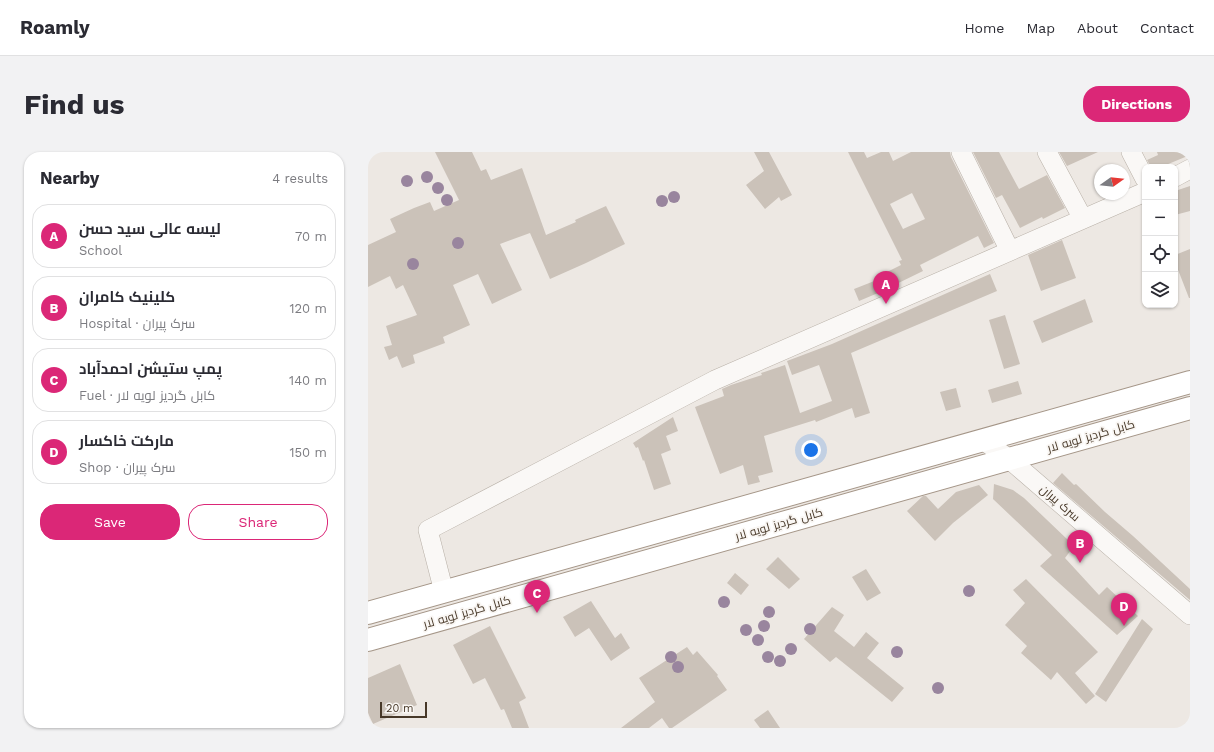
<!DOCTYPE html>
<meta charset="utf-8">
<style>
body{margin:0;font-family:"Work Sans",Cairo,sans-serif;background:#f2f2f3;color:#2b2b33}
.controls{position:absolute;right:12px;top:12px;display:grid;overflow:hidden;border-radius:8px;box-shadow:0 1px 3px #0004}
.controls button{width:36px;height:36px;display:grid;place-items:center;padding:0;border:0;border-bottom:1px solid #e1e1e2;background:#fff;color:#2b2b33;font:20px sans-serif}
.compass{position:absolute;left:726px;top:12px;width:36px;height:36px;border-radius:50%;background:#fff;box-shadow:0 1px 3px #0004;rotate:75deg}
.scale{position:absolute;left:12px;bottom:10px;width:47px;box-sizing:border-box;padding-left:4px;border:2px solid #473828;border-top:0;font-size:11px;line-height:14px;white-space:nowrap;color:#473828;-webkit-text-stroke:3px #f9f6f3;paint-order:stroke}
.you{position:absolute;left:443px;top:298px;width:14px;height:14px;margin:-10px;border:3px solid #fff;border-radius:50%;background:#1a73e8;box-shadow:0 0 0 6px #1a73e833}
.badge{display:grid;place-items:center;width:26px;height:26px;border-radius:50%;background:#db2777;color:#fff;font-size:13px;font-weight:700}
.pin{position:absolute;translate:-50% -33px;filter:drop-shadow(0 1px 2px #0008)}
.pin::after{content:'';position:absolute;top:21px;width:14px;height:12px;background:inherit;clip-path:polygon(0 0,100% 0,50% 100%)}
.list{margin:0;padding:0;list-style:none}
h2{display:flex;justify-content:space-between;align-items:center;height:52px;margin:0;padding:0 16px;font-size:17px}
h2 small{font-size:13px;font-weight:400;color:#7c7c81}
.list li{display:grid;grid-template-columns:26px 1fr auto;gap:12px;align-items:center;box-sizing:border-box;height:64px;margin:0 8px 8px;padding:0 8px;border:1px solid #e1e1e2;border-radius:16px}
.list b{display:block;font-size:15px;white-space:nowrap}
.list p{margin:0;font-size:13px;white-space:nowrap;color:#7c7c81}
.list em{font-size:13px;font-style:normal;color:#7c7c81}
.actions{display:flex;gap:8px;padding:12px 16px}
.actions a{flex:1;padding:9px 0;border:1px solid #db2777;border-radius:16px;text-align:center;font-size:14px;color:#db2777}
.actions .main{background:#db2777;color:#fff}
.icon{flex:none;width:22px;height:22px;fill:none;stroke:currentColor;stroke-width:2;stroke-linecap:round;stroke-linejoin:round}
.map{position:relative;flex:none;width:822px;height:576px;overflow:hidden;border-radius:16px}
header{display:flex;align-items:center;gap:24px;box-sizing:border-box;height:56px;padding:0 20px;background:#fff;border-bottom:1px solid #e1e1e2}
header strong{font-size:19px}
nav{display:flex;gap:22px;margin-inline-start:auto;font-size:14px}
.intro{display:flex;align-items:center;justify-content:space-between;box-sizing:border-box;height:96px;padding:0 24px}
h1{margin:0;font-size:28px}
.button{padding:10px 18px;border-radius:16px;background:#db2777;color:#fff;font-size:14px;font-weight:700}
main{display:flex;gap:24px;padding:0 24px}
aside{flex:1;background:#fff;border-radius:16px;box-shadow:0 1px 3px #0004}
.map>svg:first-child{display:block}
.building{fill:#cbc2b9;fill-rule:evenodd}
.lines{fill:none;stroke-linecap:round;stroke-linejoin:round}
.minor-casing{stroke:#b8b0a7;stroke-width:20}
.highway-casing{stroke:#a59688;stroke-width:24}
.minor{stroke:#faf8f6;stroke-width:19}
.highway{stroke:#fff;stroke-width:22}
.tree{fill:#99859e}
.labels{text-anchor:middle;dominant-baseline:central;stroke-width:3.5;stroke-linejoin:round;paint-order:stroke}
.street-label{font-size:12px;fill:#473828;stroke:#f9f6f3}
</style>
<header>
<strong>Roamly</strong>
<nav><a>Home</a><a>Map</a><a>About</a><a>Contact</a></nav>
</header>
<div class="intro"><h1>Find us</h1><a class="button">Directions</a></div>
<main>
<aside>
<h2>Nearby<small>4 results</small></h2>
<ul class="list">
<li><span class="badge">A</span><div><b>لیسه عالی سید حسن</b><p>School</p></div><em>70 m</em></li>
<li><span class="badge">B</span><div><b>کلینیک کامران</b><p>Hospital · سرک پیران</p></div><em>120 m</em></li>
<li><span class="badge">C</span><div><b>پمپ ستیشن احمدآباد</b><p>Fuel · کابل گردیز لویه لار</p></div><em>140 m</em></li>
<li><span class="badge">D</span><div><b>مارکت خاکسار</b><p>Shop · سرک پیران</p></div><em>150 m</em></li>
</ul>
<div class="actions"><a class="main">Save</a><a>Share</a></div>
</aside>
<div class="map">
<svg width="822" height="576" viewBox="0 0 822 576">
<rect width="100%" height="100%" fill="#ede8e3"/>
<path class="building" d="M 67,0 L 104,0 L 113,19 L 118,17 L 123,28 L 154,16 L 178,83 L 208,70 L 207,68 L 238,54 L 257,92 L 218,111 L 182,127 L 162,81 L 132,92 L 154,138 L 124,152 L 110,122 L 85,133 L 102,173 L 75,185 L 77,191 L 45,203 L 47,211 L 34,216 L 29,204 L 21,208 L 16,195 L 24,193 L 18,174 L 49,163 L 35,133 L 28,137 L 22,124 L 0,135 L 0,93 L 28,80 L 22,67 L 46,56 L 62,50 L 66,59 L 91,48 Z
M 386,0 L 401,0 L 424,43 L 413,49 L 411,45 L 397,57 L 378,33 L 396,19 Z
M 480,0 L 496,0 L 499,6 L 513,0 L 521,0 L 525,9 L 543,0 L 582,0 L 583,5 L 626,91 L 616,96 L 610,84 L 552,113 L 555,119 L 510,141 L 491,149 L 486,137 L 519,124 L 517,121 L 533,113 L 531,109 L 534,108 ZM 544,41 L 557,67 L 535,77 L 522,52 Z
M 605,0 L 631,0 L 651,37 L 679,23 L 697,56 L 675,67 L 674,65 L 652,76 L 634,43 L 628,46 Z
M 691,0 L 730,0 L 699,14 Z
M 789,0 L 822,0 L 822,3 L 793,15 L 783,15 L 779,8 L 790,3 Z
M 822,34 L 822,59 L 807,63 L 807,39 Z
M 694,88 L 708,126 L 673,139 L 660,103 Z
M 822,97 L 822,146 L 821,146 L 807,110 L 807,103 Z
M 622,122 L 629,139 L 483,201 L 502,261 L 487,266 L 484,256 L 448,270 L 447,268 L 396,284 L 405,320 L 390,324 L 392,330 L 380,333 L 375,313 L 352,322 L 327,255 L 356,244 L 354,237 L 363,233 L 394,223 L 393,221 L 417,213 L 432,261 L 464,249 L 451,213 L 424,223 L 419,209 L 464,192 Z
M 717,147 L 725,170 L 674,191 L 665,169 Z
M 637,163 L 652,212 L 636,217 L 621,168 Z
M 650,229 L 654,242 L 624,251 L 620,238 Z
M 588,236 L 593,255 L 578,259 L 572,240 Z
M 305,265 L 310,279 L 298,284 L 303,298 L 293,302 L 303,332 L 286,338 L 276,308 L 275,309 L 270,295 L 268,296 L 265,291 Z
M 694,321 L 706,333 L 708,332 L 737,360 L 765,384 L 822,437 L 822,448 L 685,331 Z
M 626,332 L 645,338 L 656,346 L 700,388 L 707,381 L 712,386 L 697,406 L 731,443 L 739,435 L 770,464 L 749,483 L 672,414 L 684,403 L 625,347 Z
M 611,333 L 620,343 L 585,371 L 567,389 L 539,359 L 555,344 L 558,344 L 570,357 L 588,340 Z
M 410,405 L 432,427 L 421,437 L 398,417 Z
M 498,417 L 513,441 L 499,449 L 484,425 Z
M 367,421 L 381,433 L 373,443 L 359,431 Z
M 658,427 L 730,500 L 707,521 L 727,544 L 718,552 L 689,520 L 683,528 L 653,501 L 659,494 L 637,473 L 657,451 L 645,438 Z
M 223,449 L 247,486 L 253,481 L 262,496 L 243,509 L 221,476 L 207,485 L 195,465 Z
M 464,455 L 476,463 L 466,479 L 486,495 L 498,480 L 511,491 L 499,506 L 536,536 L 524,550 L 468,505 L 462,510 L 436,487 Z
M 774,467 L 785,477 L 738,550 L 727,542 Z
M 122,474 L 158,546 L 151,550 L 161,576 L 144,576 L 136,557 L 133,558 L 117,526 L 105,532 L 85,493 Z
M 319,495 L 325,503 L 329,499 L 350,523 L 349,524 L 359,538 L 304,576 L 301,576 L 294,566 L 281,576 L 253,576 L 287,550 L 271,526 Z
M 32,512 L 49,553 L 5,572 L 0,561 L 0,526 Z
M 400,558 L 412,576 L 392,576 L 386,568 Z"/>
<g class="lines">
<g class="minor-casing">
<path id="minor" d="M 593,0 L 642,99
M 679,0 L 715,67
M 763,0 L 777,27
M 807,25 L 822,17
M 615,288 L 641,307 L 822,463
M 76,440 L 60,378 L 347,228 L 777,40"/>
</g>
<g class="highway-casing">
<path id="highway" d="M 0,461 L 822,230
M 0,488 L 822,256"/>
</g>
<use href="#minor" class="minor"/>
<use href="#highway" class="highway"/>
</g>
<g class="tree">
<circle cx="59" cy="25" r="6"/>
<circle cx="39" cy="29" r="6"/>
<circle cx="70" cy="36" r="6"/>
<circle cx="306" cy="45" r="6"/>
<circle cx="79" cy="48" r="6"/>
<circle cx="294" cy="49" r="6"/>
<circle cx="90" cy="91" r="6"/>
<circle cx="45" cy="112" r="6"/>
<circle cx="601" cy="439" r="6"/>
<circle cx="356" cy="450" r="6"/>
<circle cx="401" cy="460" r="6"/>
<circle cx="396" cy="474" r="6"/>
<circle cx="442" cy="477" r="6"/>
<circle cx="378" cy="478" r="6"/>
<circle cx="390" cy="488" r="6"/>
<circle cx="423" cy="497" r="6"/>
<circle cx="529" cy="500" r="6"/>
<circle cx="303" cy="505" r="6"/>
<circle cx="400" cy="505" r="6"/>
<circle cx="412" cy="509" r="6"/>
<circle cx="310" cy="515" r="6"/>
<circle cx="570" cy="536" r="6"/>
</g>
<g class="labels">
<g class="street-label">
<text transform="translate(723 284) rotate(-16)">کابل گردیز لویه لار</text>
<text transform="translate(692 351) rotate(41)">سرک پیران</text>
<text transform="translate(411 372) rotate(-16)">کابل گردیز لویه لار</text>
<text transform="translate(99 460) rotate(-16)">کابل گردیز لویه لار</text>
</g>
</g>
</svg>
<div class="controls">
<button>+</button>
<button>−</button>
<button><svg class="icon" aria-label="locate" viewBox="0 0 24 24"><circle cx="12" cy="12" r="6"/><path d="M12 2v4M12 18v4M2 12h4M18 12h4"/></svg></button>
<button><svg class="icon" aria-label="layers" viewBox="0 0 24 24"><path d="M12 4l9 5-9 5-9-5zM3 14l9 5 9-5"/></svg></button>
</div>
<svg class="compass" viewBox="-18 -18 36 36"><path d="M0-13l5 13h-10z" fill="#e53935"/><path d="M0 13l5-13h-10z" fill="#7c7c81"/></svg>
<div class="scale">20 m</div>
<div class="you"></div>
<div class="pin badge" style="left:518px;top:152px">A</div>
<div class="pin badge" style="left:712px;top:411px">B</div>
<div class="pin badge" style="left:169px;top:461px">C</div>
<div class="pin badge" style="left:756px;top:474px">D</div>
</div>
</main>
